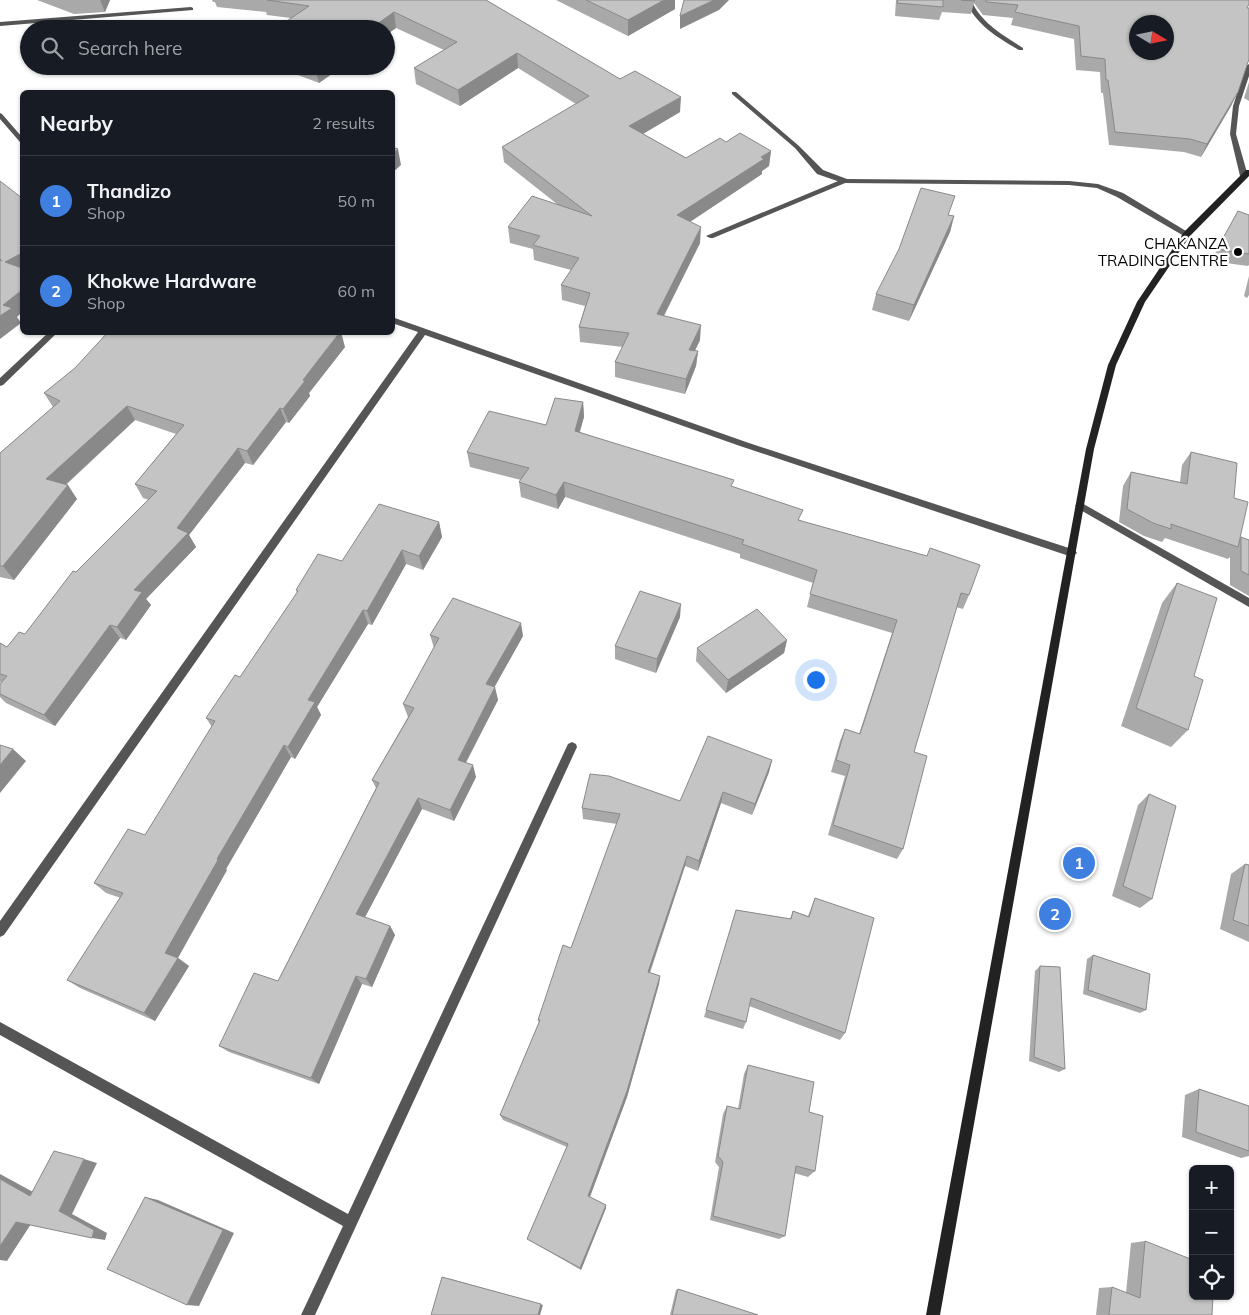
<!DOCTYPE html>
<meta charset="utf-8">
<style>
body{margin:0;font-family:Mulish,sans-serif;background:#242831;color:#f1f3f6}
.controls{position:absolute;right:15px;bottom:15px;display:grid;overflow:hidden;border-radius:8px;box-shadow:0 1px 4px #0004}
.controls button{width:45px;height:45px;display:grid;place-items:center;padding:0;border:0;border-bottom:1px solid #363941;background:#171b24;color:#f1f3f6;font:25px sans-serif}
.compass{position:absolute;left:1129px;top:15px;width:45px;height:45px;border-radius:50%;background:#171b24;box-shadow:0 1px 4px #0004;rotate:100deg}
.you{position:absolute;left:815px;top:679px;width:18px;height:18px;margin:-12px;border:4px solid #fff;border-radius:50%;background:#1a73e8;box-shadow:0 0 0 8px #1a73e833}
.badge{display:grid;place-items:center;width:32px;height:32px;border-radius:50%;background:#2563eb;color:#fff;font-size:16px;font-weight:700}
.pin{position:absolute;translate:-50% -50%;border:2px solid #fff;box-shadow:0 1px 5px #0006}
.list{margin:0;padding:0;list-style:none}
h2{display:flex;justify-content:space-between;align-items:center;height:65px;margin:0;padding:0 20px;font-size:21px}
h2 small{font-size:16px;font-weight:400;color:#9ea1a6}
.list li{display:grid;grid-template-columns:32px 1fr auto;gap:15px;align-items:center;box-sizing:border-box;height:90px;padding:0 20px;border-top:1px solid #363941}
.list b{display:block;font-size:19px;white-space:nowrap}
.list p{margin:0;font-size:16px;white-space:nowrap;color:#9ea1a6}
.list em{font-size:16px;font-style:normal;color:#9ea1a6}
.icon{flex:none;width:28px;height:28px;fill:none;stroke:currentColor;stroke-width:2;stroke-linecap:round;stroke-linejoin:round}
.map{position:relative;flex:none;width:1249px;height:1315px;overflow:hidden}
.search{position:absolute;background:#171b24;box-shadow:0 1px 4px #0004;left:20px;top:20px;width:375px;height:55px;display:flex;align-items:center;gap:12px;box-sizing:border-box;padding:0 18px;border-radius:28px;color:#9ea1a6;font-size:19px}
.panel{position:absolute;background:#171b24;box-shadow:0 1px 4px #0004;left:20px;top:90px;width:375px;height:245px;border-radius:8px}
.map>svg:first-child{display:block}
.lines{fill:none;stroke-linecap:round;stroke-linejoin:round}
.service{fill:#555;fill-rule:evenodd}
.minor{fill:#555;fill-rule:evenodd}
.secondary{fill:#222;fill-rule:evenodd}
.wall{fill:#a9a9a9}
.shaded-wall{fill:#898989}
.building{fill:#c4c4c4;stroke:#898989;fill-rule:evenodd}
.poi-dot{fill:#000;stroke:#fff;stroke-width:2}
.labels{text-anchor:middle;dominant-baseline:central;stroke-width:4.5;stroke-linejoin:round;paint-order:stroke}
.far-poi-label{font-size:15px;fill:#000;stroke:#fff;text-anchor:end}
</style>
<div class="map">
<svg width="1249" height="1315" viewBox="0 0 1249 1315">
<rect width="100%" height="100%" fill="#fff"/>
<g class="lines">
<path class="service" d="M 843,179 L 850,181 L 713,238 L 710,238 L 706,236 Z"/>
<path class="minor" d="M 965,0 L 971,0 C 981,23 1003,35 1023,48 L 1023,50 L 1019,50 C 997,37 976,25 965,0 Z
M 191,7 L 193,8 L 193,10 L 0,26 L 0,22 Z
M 1249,64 L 1249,76 L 1239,106 L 1236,134 L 1248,176 L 1244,178 L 1240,176 L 1230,134 L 1233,106 L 1246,66 Z
M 732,92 L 736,92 L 799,146 L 823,170 L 847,179 L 1069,181 L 1098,184 L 1123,193 L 1191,234 L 1187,236 L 1184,236 L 1117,197 L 1097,188 L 1069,185 L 843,183 L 817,174 L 795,148 L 732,94 Z
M 0,113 L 2,114 L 22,137 L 22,143 L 20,142 L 0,119 Z
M 392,317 L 746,442 L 1075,550 L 1077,553 L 1072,557 L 740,446 L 425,335 L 4,935 L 0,937 L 0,921 L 418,332 L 392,323 Z
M 49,332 L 58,332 L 3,385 L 0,386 L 0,378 Z
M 1080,502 L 1249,598 L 1249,607 L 1077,508 L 1075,506 L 1077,504 Z
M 572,742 L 576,744 L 577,747 L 315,1315 L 301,1315 L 343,1226 L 0,1035 L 0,1022 L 348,1214 L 568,744 Z"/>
<path class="secondary" d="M 1246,170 L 1249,170 L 1249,176 L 1190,236 L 1145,302 L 1116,365 L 1094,449 L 940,1315 L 926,1315 L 1086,449 L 1108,365 L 1137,302 L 1184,232 Z"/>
</g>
<path class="wall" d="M 37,0 L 110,0 L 105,12 L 74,14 Z
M 212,0 L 486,0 L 620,79 L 680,112 L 643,134 L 686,158 L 726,142 L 771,151 L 769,166 L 762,171 L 762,174 L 690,222 L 700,243 L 664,316 L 700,340 L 695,351 L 698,351 L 696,366 L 685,394 L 615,377 L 615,362 L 623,347 L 580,342 L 579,327 L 585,306 L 562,300 L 561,285 L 571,270 L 534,260 L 533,249 L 510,243 L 508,227 L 557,204 L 504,162 L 502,147 L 576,104 L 518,68 L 460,106 L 416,84 L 414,68 L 444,50 L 396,28 L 386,35 L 386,29 L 291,18 L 267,15 L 266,12 L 217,7 L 215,2 L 213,2 Z
M 556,0 L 675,0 L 675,9 L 628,36 Z
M 896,0 L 1249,0 L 1247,8 L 1247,64 L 1231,106 L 1201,157 L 1184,152 L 1109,145 L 1103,93 L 1101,93 L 1100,72 L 1076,70 L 1074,39 L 1011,25 L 1013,18 L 983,15 L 974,3 L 971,14 L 942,12 L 939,20 L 895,16 Z
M 284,66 L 343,66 L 319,83 L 285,70 Z
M 1249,82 L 1249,101 L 1244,98 Z
M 1238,211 L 1249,215 L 1249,265 L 1248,266 L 1211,261 Z
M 949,215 L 954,216 L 950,232 L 909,321 L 872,310 L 876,294 Z
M 1249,276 L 1249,295 L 1247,298 L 1244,296 Z
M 345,347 L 309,393 L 310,396 L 289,423 L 286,422 L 253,465 L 245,463 L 189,535 L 196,547 L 146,599 L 151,605 L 126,640 L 120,638 L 55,726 L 6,703 L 0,697 L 0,684 L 1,682 L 0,682 L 0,643 L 7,647 L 25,634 L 76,572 L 149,500 L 143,498 L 135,484 L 176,434 L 135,420 L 66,485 L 77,499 L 14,580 L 0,577 L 0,453 L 53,407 L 44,393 Z
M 583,402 L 584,417 L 580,432 L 733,487 L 800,520 L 969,595 L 963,609 L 956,607 L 914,752 L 903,849 L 897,859 L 828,835 L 845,776 L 831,772 L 840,741 L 845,729 L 859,734 L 892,633 L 807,607 L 813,583 L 740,558 L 740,554 L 565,497 L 558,509 L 521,497 L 519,482 L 521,480 L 470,467 L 467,452 L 546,425 Z
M 1191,452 L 1234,498 L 1240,538 L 1241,537 L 1249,540 L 1249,596 L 1230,585 L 1230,557 L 1228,559 L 1165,538 L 1162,542 L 1144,536 L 1119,522 L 1123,486 L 1131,472 L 1180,482 L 1182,465 Z
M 439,522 L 442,537 L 423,570 L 406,564 L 372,625 L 368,624 L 317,707 L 321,715 L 295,759 L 291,757 L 226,869 L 227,870 L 178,958 L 189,966 L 155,1021 L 80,988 L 67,980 L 121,898 L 106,893 L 94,883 L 145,835 L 212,727 L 206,718 L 240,677 L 297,593 L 296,590 L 342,561 Z
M 1177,583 L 1194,676 L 1188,730 L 1171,747 L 1121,726 L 1162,603 Z
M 680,617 L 656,673 L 615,659 L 615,646 Z
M 430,635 L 523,636 L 494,687 L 498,700 L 466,763 L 476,777 L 454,821 L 422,809 L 365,917 L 390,926 L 395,935 L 372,987 L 362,984 L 319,1084 L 229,1052 L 219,1046 L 278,981 L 376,788 L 372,780 L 408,717 L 403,704 L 434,648 Z
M 787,640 L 784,653 L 726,693 L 696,661 L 697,648 Z
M 772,760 L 769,772 L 752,815 L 721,803 L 698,871 L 685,866 L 650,973 L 660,976 L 659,984 L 627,1097 L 590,1197 L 606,1205 L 606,1208 L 581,1270 L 527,1239 L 567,1147 L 503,1120 L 500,1115 L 539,1023 L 538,1020 L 571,948 L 617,824 L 583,819 L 582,808 L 680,801 Z
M 1149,794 L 1152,899 L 1140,908 L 1112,896 L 1138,805 Z
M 1245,864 L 1249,865 L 1249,942 L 1220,929 L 1231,874 Z
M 815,898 L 845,1033 L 840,1040 L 749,1006 L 746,1022 L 743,1029 L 704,1017 L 736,910 L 790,919 L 793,911 L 808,916 Z
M 1093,955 L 1146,1010 L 1140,1013 L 1083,994 L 1087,959 Z
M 1040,966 L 1065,1069 L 1059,1072 L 1029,1061 L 1035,971 Z
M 748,1065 L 809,1112 L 815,1171 L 808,1177 L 794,1173 L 785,1236 L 779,1239 L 710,1220 L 719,1167 L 715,1162 L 723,1114 L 727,1106 L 738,1109 L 744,1074 Z
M 1199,1089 L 1249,1106 L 1249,1156 L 1241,1158 L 1182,1137 L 1185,1095 Z
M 1145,1241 L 1212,1315 L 1096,1315 L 1099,1288 L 1112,1287 L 1126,1293 L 1131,1243 Z
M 678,1289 L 758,1315 L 670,1315 L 676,1290 Z"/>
<path class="shaded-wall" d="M 100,0 L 110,0 L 105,12 Z
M 664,0 L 675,0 L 675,9 L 628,36 L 628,20 Z
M 714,0 L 729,0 L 719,10 L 680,29 L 680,16 Z
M 394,12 L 396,28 L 386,35 L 386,29 L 370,29 Z
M 517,53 L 518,68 L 460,106 L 458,90 Z
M 317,66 L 343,66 L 319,83 L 315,68 Z
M 1238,92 L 1231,106 L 1201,157 L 1207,144 Z
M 681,97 L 680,112 L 629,142 L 629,126 Z
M 398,149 L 401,165 L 392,173 L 392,154 Z
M 771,151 L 769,166 L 762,171 L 762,174 L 676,231 L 677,215 Z
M 954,216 L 950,232 L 909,321 L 914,305 Z
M 701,227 L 700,243 L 657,329 L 657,314 Z
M 22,253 L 22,273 L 5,262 Z
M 22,290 L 22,312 L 17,317 L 21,323 L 0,339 L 0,316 L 3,305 Z
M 701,325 L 700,340 L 688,364 L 689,350 Z
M 340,332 L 341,332 L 345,347 L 309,393 L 310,396 L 289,423 L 283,409 L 303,380 Z
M 698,351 L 696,366 L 685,394 L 686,379 Z
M 583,402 L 584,417 L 575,446 L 575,431 Z
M 127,406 L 135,420 L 56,493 L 46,479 Z
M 280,408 L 286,422 L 253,465 L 247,451 Z
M 238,448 L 245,463 L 189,535 L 196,547 L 146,599 L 151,605 L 126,640 L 117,627 L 134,590 L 177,528 Z
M 564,482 L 565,497 L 558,509 L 556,495 Z
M 68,485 L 77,499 L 14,580 L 3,566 Z
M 439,522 L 442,537 L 423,570 L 419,556 Z
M 402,550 L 406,564 L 372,625 L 367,611 Z
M 681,604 L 680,617 L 656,673 L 657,659 Z
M 363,610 L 368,624 L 317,707 L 321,715 L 295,759 L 288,747 L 308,700 Z
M 521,623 L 523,636 L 489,697 L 486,684 Z
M 110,625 L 120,638 L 55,726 L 44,715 Z
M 787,640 L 784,653 L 726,693 L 728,680 Z
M 495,687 L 498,700 L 461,771 L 458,760 Z
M 284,745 L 291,757 L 226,869 L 227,870 L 176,961 L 165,953 L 217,859 Z
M 13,749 L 26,761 L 0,793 L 0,765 Z
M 772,760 L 769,772 L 752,815 L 755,804 Z
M 473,765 L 476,777 L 454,821 L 450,810 Z
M 723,792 L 721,803 L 698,871 L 699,861 Z
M 418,798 L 422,809 L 362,923 L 356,914 Z
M 687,856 L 685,866 L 647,980 L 648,972 Z
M 390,926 L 395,935 L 372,987 L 366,979 Z
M 178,958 L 189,966 L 155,1021 L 144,1013 Z
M 356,976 L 362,984 L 319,1084 L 311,1078 Z
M 660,976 L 659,984 L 627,1097 L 589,1199 L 588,1196 Z
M 84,1159 L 97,1163 L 72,1214 L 107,1233 L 105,1240 L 92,1238 L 59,1211 Z
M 0,1174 L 44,1198 L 30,1196 L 0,1179 Z
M 145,1197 L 158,1200 L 234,1233 L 199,1306 L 187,1305 Z
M 606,1205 L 606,1208 L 581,1270 L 580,1268 Z
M 16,1222 L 31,1224 L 7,1261 L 0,1260 L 0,1246 Z
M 447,1278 L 543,1305 L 540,1315 L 538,1315 Z"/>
<path class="building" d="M 267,0 L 486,0 L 620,79 L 635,71 L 681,97 L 629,126 L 686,158 L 720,138 L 726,142 L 740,133 L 771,151 L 761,157 L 764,159 L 677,215 L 701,227 L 657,314 L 701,325 L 689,350 L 698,351 L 686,379 L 615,362 L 629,333 L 579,327 L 590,293 L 561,285 L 579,258 L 533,245 L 540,236 L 508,227 L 532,196 L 592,216 L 502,147 L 589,96 L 517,53 L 458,90 L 414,68 L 457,42 L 394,12 L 370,29 L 275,29 L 309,6 Z
M 586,0 L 664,0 L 628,20 Z
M 684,0 L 714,0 L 680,16 Z
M 898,0 L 943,0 L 943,7 L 897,3 Z
M 961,0 L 974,0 L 975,1 Z
M 985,0 L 1249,0 L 1249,4 L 1247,8 L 1249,8 L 1249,59 L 1238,92 L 1207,144 L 1190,139 L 1115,132 L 1108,80 L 1106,80 L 1105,59 L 1081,56 L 1079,26 L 1015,12 L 1018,5 L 987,2 ZM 1136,22 L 1166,22 L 1166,52 L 1136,52 Z
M 392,147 L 398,149 L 392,154 Z
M 0,181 L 22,198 L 22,253 L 5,262 L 22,268 L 22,290 L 3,305 L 12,308 L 0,316 L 0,260 L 2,261 L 0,259 Z
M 921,188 L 955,196 L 948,215 L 954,216 L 914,305 L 876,294 L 899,249 Z
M 1238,211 L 1249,215 L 1249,254 L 1217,249 Z
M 108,332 L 340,332 L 303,380 L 305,381 L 283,409 L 280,408 L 247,451 L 238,448 L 177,528 L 188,533 L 134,590 L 142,592 L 117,627 L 110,625 L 44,715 L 0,694 L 0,684 L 7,676 L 0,674 L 0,643 L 7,647 L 19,632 L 25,634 L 73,571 L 76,572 L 157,491 L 135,484 L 184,425 L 127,406 L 46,479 L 68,485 L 3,566 L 0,566 L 0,453 L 60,401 L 44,393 L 75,368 Z
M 555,398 L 583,402 L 575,431 L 734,480 L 731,486 L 803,510 L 798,520 L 927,556 L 930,548 L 980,565 L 969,595 L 961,593 L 914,752 L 927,756 L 903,849 L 833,825 L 850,765 L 836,760 L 845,729 L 860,734 L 897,620 L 810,594 L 817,570 L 742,544 L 744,540 L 564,482 L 556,495 L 519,482 L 529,468 L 467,452 L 489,411 L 546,425 Z
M 1191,452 L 1237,463 L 1234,498 L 1248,502 L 1238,547 L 1171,524 L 1171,529 L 1153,523 L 1127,509 L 1131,472 L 1187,484 Z
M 379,504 L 439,522 L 419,556 L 402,550 L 367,611 L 363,610 L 308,700 L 315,702 L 288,747 L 284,745 L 217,859 L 218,860 L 165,953 L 178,958 L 144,1013 L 67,980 L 123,893 L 94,883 L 128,829 L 145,835 L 215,721 L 206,718 L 235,675 L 240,677 L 298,591 L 296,590 L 318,554 L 342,561 Z
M 1241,537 L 1249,540 L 1249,575 L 1241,571 Z
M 1177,583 L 1217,598 L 1194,676 L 1203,680 L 1188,730 L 1136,708 Z
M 640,591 L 681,604 L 657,659 L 615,646 Z
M 453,598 L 521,623 L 486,684 L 495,687 L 458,760 L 473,765 L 450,810 L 418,798 L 356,914 L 390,926 L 366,979 L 356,976 L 311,1078 L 219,1046 L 254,973 L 278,981 L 379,783 L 372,780 L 414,708 L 403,704 L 439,638 L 430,635 Z
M 757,609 L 787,640 L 728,680 L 697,648 Z
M 708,736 L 772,760 L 755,804 L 723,792 L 699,861 L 687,856 L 648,972 L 660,976 L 627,1091 L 588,1196 L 606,1205 L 580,1268 L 527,1239 L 568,1144 L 500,1115 L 540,1020 L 538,1020 L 563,945 L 571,948 L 620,814 L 582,808 L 590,774 L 609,776 L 680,801 Z
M 0,745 L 13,749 L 0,765 Z
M 1149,794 L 1176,806 L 1152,899 L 1123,886 Z
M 1245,864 L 1249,865 L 1249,926 L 1233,920 Z
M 815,898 L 874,918 L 845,1033 L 751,998 L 746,1022 L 706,1010 L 736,910 L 791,919 L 793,911 L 809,917 Z
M 1093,955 L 1150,974 L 1146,1010 L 1088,990 Z
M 1040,966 L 1060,967 L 1065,1069 L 1034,1057 Z
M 748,1065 L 814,1082 L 809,1112 L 823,1116 L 815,1171 L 796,1166 L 785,1236 L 713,1216 L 723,1162 L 718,1156 L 727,1106 L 740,1109 Z
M 1199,1089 L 1249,1106 L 1249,1151 L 1196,1132 Z
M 54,1151 L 84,1159 L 59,1211 L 94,1230 L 92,1238 L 16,1222 L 0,1246 L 0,1179 L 30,1196 Z
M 145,1197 L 223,1230 L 187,1305 L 107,1269 Z
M 1145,1241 L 1193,1260 L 1193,1296 L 1213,1296 L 1212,1315 L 1109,1315 L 1112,1287 L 1140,1298 Z
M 442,1277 L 541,1304 L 538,1315 L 431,1315 Z
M 678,1289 L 758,1315 L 672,1315 Z"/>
<circle class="poi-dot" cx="1238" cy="252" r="5"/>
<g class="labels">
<g class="far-poi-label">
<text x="1228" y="243">CHAKANZA<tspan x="1228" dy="17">TRADING CENTRE</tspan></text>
</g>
</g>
</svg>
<div class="controls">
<button>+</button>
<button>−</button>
<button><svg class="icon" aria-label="locate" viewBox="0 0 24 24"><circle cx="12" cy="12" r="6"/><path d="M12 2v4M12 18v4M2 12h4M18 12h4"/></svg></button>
</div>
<svg class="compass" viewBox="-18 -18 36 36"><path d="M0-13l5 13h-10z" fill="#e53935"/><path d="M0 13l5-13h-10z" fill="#9ea1a6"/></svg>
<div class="you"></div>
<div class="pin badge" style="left:1079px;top:863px;background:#3f7fe0">1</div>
<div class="pin badge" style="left:1055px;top:914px;background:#3f7fe0">2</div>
<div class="search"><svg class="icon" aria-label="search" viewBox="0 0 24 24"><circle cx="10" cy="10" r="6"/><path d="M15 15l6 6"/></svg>Search here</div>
<section class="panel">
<h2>Nearby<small>2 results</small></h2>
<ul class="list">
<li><span class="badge" style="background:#3f7fe0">1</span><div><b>Thandizo</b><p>Shop</p></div><em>50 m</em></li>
<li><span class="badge" style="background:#3f7fe0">2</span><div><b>Khokwe Hardware</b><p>Shop</p></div><em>60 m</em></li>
</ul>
</section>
</div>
